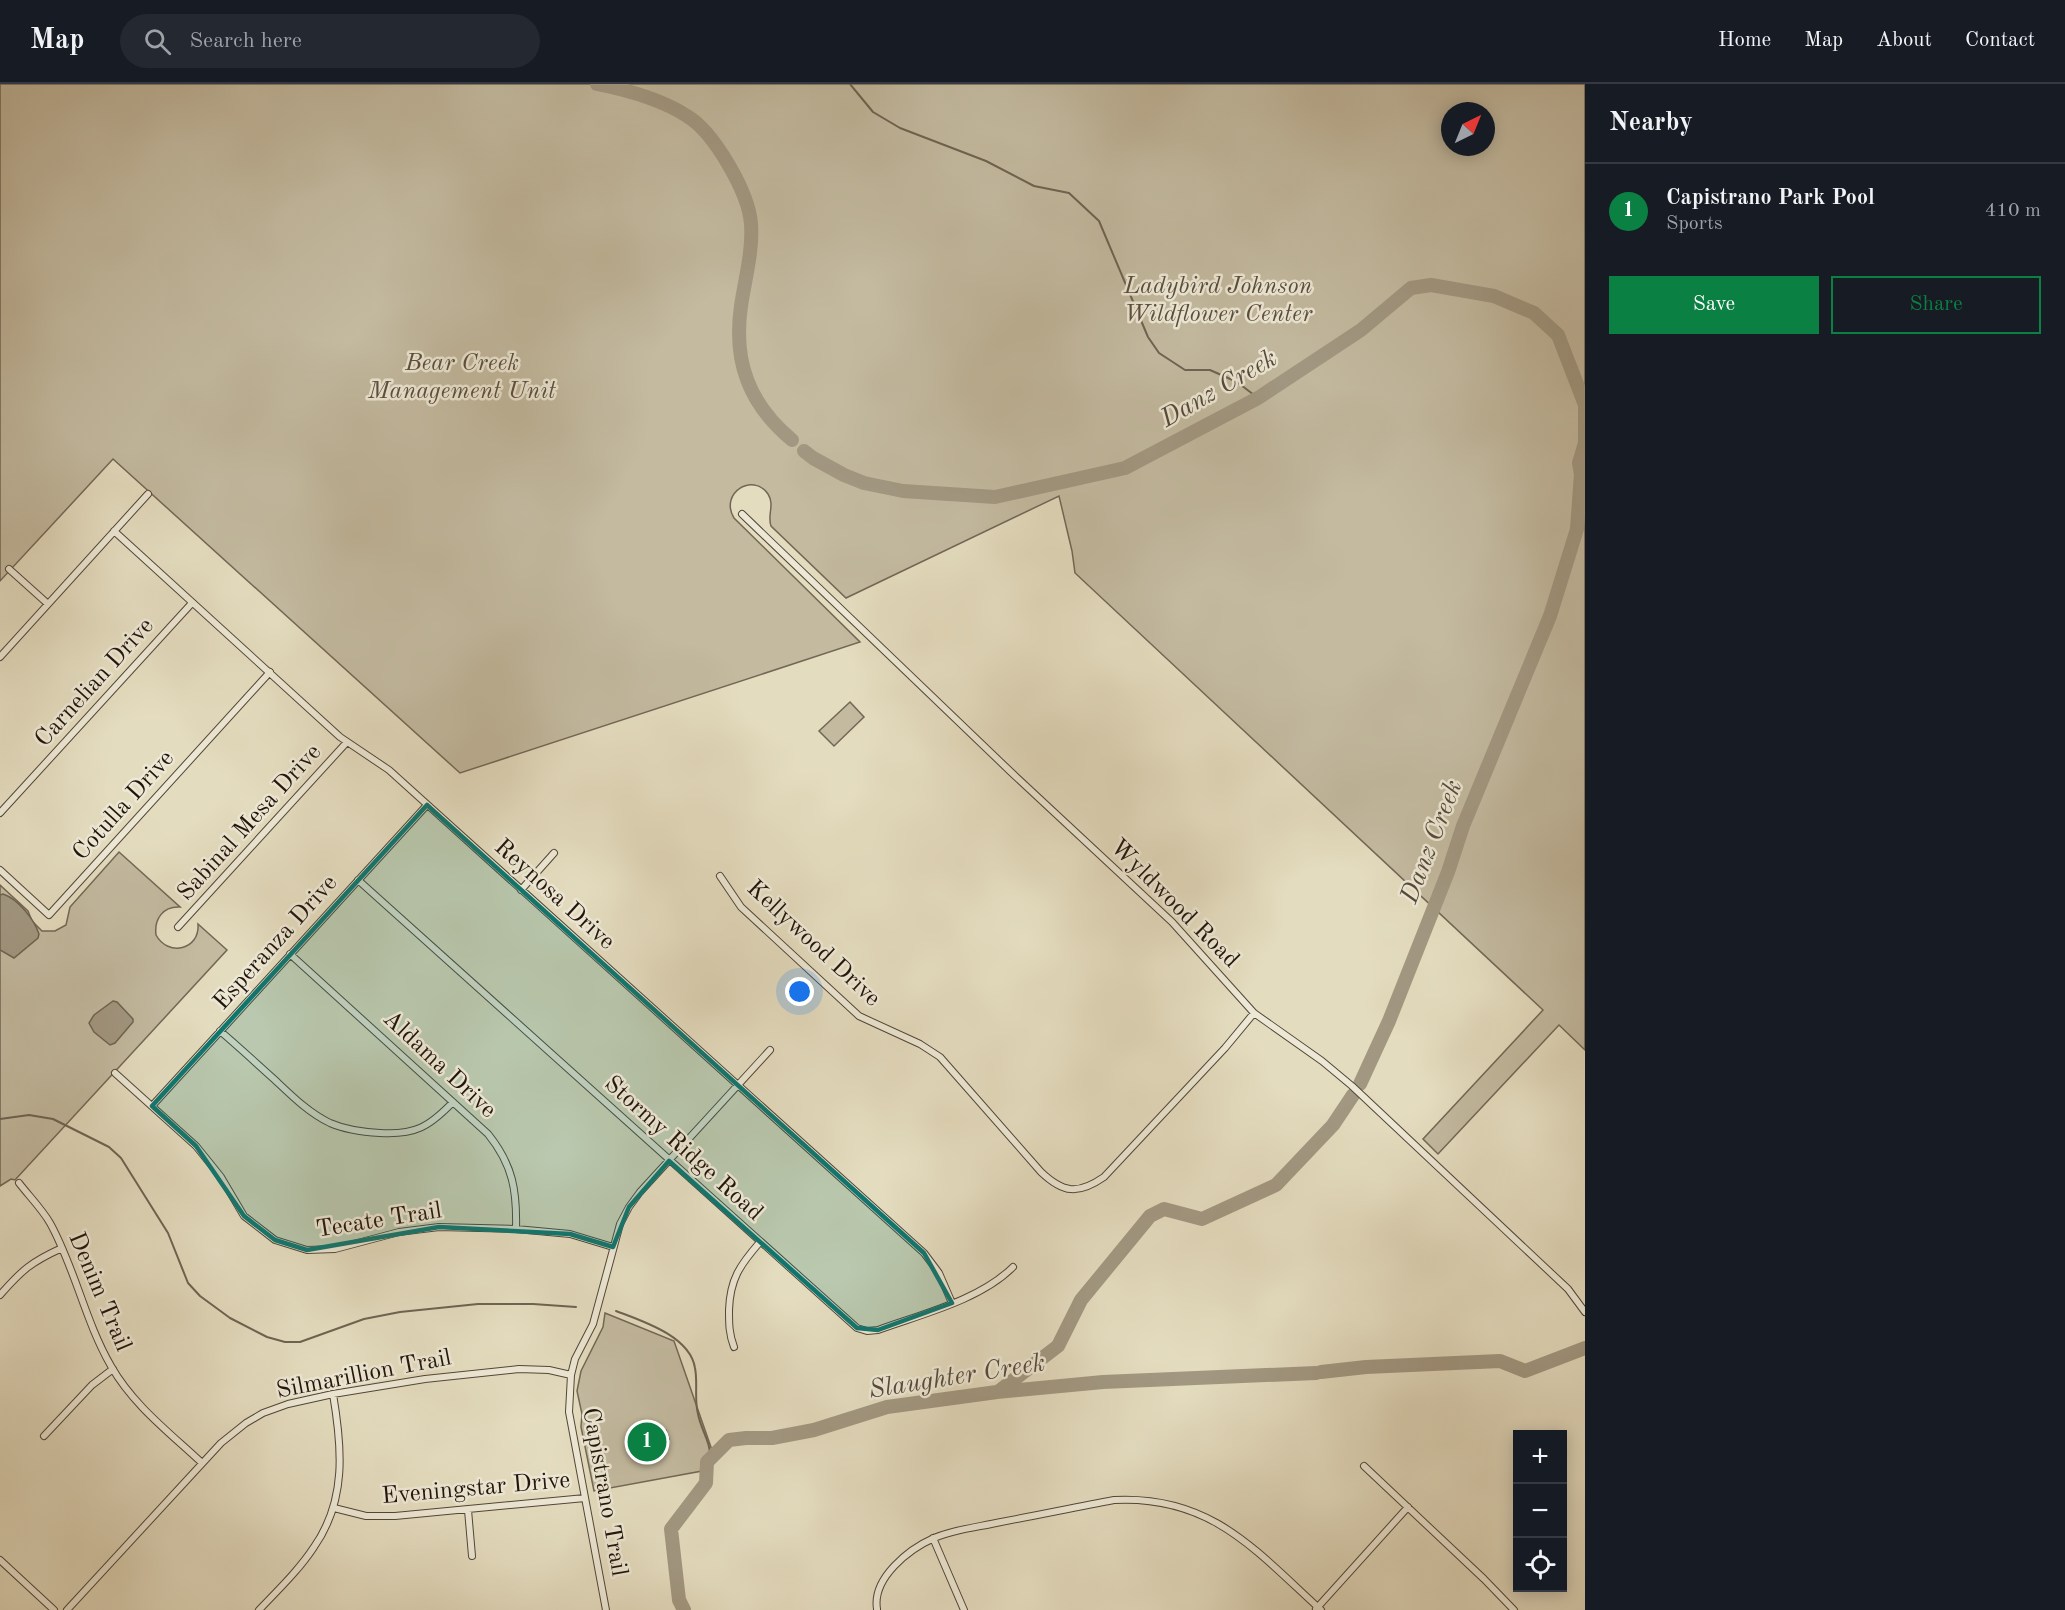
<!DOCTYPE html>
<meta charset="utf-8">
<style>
body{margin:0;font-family:"Old Standard TT",serif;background:#242831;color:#f1f3f6}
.controls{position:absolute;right:18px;bottom:18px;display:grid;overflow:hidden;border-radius:0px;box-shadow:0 3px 15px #0003}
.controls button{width:54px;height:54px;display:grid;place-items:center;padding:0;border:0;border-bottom:2px solid #363941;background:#171b24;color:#f1f3f6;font:30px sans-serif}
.compass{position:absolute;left:1441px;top:18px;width:54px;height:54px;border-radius:50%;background:#171b24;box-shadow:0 3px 15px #0003;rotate:43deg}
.you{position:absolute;left:800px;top:908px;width:21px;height:21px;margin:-15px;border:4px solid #fff;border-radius:50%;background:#1a73e8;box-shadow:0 0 0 9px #1a73e833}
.badge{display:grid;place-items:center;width:39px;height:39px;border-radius:50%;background:#0b8043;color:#fff;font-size:20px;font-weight:700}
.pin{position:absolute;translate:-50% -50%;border:3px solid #fff;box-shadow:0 2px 6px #0006}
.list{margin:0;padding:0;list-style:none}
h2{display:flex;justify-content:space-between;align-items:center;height:78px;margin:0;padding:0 24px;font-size:26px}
h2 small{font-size:20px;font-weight:400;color:#9ea1a6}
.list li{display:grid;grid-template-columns:39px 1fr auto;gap:18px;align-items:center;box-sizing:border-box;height:96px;padding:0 24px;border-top:2px solid #363941}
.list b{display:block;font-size:22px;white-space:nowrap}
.list p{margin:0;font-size:20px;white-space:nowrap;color:#9ea1a6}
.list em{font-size:20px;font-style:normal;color:#9ea1a6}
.actions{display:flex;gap:12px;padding:18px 24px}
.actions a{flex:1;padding:14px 0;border:2px solid #0b8043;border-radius:0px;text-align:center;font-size:21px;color:#0b8043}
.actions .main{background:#0b8043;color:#fff}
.icon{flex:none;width:33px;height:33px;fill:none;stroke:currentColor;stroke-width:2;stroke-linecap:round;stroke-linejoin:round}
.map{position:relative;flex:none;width:1585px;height:1526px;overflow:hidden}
header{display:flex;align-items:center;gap:36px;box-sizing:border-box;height:84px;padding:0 30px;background:#171b24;border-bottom:2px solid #363941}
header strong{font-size:28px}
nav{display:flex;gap:33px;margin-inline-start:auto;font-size:21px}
.search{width:420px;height:54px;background:#242831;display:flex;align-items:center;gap:15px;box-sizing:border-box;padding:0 21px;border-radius:33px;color:#9ea1a6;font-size:22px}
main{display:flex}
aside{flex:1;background:#171b24}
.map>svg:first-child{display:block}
.green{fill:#c3baa0;stroke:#726756;stroke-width:1.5;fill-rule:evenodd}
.water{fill:#a29882;stroke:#6e6352;stroke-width:1.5}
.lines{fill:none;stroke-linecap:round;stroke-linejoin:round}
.stream{stroke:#6e6352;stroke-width:2}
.river{stroke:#a29882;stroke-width:14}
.minor-casing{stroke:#524638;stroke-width:8}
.minor{stroke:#ede8d5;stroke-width:6}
.marked{fill:#0f766e;fill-opacity:0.2;stroke:#0f766e;stroke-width:4.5;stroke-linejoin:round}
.labels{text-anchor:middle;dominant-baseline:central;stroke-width:5;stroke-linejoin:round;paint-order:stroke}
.park-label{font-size:24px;font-style:italic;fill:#5a4e3f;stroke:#ede8d5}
.street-label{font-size:24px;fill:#21140b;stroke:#ede8d5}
.water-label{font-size:26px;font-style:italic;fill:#55493b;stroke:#ede8d5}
</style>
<header>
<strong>Map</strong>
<div class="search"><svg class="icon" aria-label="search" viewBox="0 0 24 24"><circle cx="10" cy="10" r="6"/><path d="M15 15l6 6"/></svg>Search here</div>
<nav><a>Home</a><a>Map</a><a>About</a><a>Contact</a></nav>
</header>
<main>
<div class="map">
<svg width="1585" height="1526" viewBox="0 0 1585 1526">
<rect width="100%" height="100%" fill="#e4dcbf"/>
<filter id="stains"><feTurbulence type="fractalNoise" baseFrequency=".00333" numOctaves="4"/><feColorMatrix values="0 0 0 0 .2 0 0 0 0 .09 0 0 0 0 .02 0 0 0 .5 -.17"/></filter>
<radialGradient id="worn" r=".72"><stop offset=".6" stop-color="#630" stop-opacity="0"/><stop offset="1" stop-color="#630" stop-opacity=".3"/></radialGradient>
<path class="green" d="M 0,0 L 1585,0 L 1585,966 L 1559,941 L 1438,1070 L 1423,1055 L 1543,926 L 1075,489 L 1072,467 L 1059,412 L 846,514 L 771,442 C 767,431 775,421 768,410 C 753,388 719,409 734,434 L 860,558 L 460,689 L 113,375 L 0,497 ZM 1450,27 L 1486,27 L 1486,63 L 1450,63 Z
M 850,618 L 864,633 L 834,662 L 819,647 Z
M 119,768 L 180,823 C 163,822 154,835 156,851 C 168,873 200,866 198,840 L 227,866 L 15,1096 L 11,1095 L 0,1102 L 0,801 L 28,827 L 32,837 L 42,847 L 55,847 L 66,841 L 70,823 Z
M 605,1229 L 674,1257 L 713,1369 L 702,1387 L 594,1407 L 581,1343 L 582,1330 L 577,1307 L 581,1287 L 603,1243 Z"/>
<path class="water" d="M 3,810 C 18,815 34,835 39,850 L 38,854 L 14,874 L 0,866 L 0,811 Z
M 113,917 L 117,918 L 133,935 L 133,938 L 115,959 L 110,961 L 94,948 L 89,939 L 94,931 Z
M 646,1342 C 652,1348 657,1347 666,1346 L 669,1355 L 656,1356 L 655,1351 L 652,1350 L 651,1353 L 660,1367 L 650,1373 L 643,1369 L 644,1361 L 636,1353 L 636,1348 Z"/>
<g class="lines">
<path class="stream" d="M 850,0 L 873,28 L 900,44 L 986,77 L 1034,102 L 1069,109 L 1099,137 L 1148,253 L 1159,269 L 1185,286 L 1210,286 L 1237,298 L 1258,314
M 0,1035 L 29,1031 L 53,1035 L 109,1063 L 121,1074 L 168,1149 L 188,1199 L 200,1212 L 230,1234 L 267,1253 L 285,1258 L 300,1258 L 364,1235 L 400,1228 L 478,1220 L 533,1220 L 576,1223
M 616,1227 C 642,1237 690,1252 695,1284 C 698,1299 694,1315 698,1330 C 701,1346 711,1358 710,1374"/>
<path class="river" d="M 597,0 C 627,6 661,15 687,32 C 714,48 749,109 751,140 C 753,167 745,195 741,222 C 733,278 749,320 792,356
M 804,367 L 813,374 L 844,391 L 864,399 L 903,407 L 995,413 L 1125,384 L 1258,314 L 1361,246 L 1411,204 L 1431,201 L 1494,212 L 1534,229 L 1558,251 L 1585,321
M 1360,1000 L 1389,937 L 1448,788 L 1463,742 L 1550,532 L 1577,445 L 1581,390 L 1579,379 L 1585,359 L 1585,322
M 1321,1288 L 1366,1283 L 1500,1277 L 1525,1287 L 1585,1264
M 999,1307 L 1058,1262 L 1081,1216 L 1150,1132 L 1164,1125 L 1202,1135 L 1276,1101 L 1333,1041 L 1353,1011
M 684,1526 L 679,1516 L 671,1445 L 706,1399 L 707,1378 L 729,1356 L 746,1354 L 772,1354 L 814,1346 L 887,1323 L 997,1308 L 1103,1298 L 1316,1289"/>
<g class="minor-casing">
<path id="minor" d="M 742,430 L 1012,689 L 1172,838 L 1254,929 L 1322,977 L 1352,1002 L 1568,1205 L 1585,1228
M 114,447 L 340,653 L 389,686 L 924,1169 L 939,1189 L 952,1219
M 9,485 L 48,520
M 0,573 L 148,410
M 0,729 L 192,519
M 0,786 L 49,831 L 270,588
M 720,792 L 741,823 L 859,932 L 920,960 L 940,973 L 1041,1088 C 1063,1109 1078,1111 1104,1093 L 1225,964 L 1254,929
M 358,796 L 857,1244 L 867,1247 L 878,1246 C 922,1230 980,1216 1013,1183
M 521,806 L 554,769
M 178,843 L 347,658
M 290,870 L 488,1050 C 513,1081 517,1107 516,1145
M 220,947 C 239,963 257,980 275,996 C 292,1012 309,1029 330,1039 C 346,1046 363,1048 380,1049 C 415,1051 429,1043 453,1018
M 115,989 L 196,1062 L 221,1093 L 244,1132 L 275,1156 L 307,1166 L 335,1165 L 399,1148 L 439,1143 L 516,1145 L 570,1150 L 613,1163
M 152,1022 L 427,721
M 19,1099 C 29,1112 42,1125 50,1139 C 75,1184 85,1237 111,1282 C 133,1321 170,1349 202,1379
M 0,1211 C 22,1186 31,1178 62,1164
M 734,1263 C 729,1250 729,1240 729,1226 C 730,1195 740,1181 760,1158
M 44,1352 L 92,1301 L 113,1285
M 1364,1382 L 1484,1495 L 1514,1526
M 334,1424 L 366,1432 L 395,1432 L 585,1414
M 468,1426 L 472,1472
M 933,1454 L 964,1526
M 0,1476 L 54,1526
M 877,1525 C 872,1494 909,1465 934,1454 C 955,1445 979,1443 1001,1438 C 1039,1431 1076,1423 1114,1416 C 1211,1411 1255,1466 1321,1526
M 1316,1525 L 1408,1423
M 67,1526 L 221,1359 L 246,1339 L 263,1329 L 288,1320 L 333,1310 L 425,1295 L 519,1285 L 549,1286 L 571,1291
M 259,1526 C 278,1506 299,1486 314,1463 C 347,1416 342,1363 333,1310
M 606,1526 L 569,1328 L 571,1291 L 575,1275 L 593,1240 L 620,1140 L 629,1123 L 640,1108 L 770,966"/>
</g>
<use href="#minor" class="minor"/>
</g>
<path class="marked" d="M 427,721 L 924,1169 L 952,1219 L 878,1246 L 857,1244 L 669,1077 L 629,1123 L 613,1163 L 570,1150 L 439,1143 L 307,1166 L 275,1156 L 244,1132 L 196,1062 L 152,1022 Z"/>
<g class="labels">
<g class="park-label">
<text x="1218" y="203">Ladybird Johnson<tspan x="1218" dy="28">Wildflower Center</tspan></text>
<text x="462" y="280">Bear Creek<tspan x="462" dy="28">Management Unit</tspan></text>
</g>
<g class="street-label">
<text transform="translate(95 599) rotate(-48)">Carnelian Drive</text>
<text transform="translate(124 722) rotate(-48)">Cotulla Drive</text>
<text transform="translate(250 739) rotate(-48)">Sabinal Mesa Drive</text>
<text transform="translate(554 811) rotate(42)">Reynosa Drive</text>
<text transform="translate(1174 820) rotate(45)">Wyldwood Road</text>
<text transform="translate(276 859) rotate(-48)">Esperanza Drive</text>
<text transform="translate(813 860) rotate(43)">Kellywood Drive</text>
<text transform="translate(439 981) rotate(43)">Aldama Drive</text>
<text transform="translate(683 1065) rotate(42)">Stormy Ridge Road</text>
<text transform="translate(379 1137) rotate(-9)">Tecate Trail</text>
<text transform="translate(99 1208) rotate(67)">Denim Trail</text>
<text transform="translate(364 1291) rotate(-11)">Silmarillion Trail</text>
<text transform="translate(476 1405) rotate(-5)">Eveningstar Drive</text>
<text transform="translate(604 1408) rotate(80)">Capistrano Trail</text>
</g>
<g class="water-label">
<text transform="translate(1219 305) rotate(-30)">Danz Creek</text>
<text transform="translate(1432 758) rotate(-69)">Danz Creek</text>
<text transform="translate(957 1293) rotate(-9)">Slaughter Creek</text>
</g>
</g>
<rect width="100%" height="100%" filter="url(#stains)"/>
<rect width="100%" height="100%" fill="url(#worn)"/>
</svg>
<div class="controls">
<button>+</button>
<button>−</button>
<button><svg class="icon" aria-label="locate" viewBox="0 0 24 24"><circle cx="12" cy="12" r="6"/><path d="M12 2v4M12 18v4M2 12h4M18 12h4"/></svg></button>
</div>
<svg class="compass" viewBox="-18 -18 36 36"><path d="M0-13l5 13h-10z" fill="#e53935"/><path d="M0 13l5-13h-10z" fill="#9ea1a6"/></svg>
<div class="you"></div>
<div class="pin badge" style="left:647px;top:1358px">1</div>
</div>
<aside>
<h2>Nearby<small></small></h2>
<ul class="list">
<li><span class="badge">1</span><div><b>Capistrano Park Pool</b><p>Sports</p></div><em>410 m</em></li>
</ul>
<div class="actions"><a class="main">Save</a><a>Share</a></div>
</aside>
</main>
